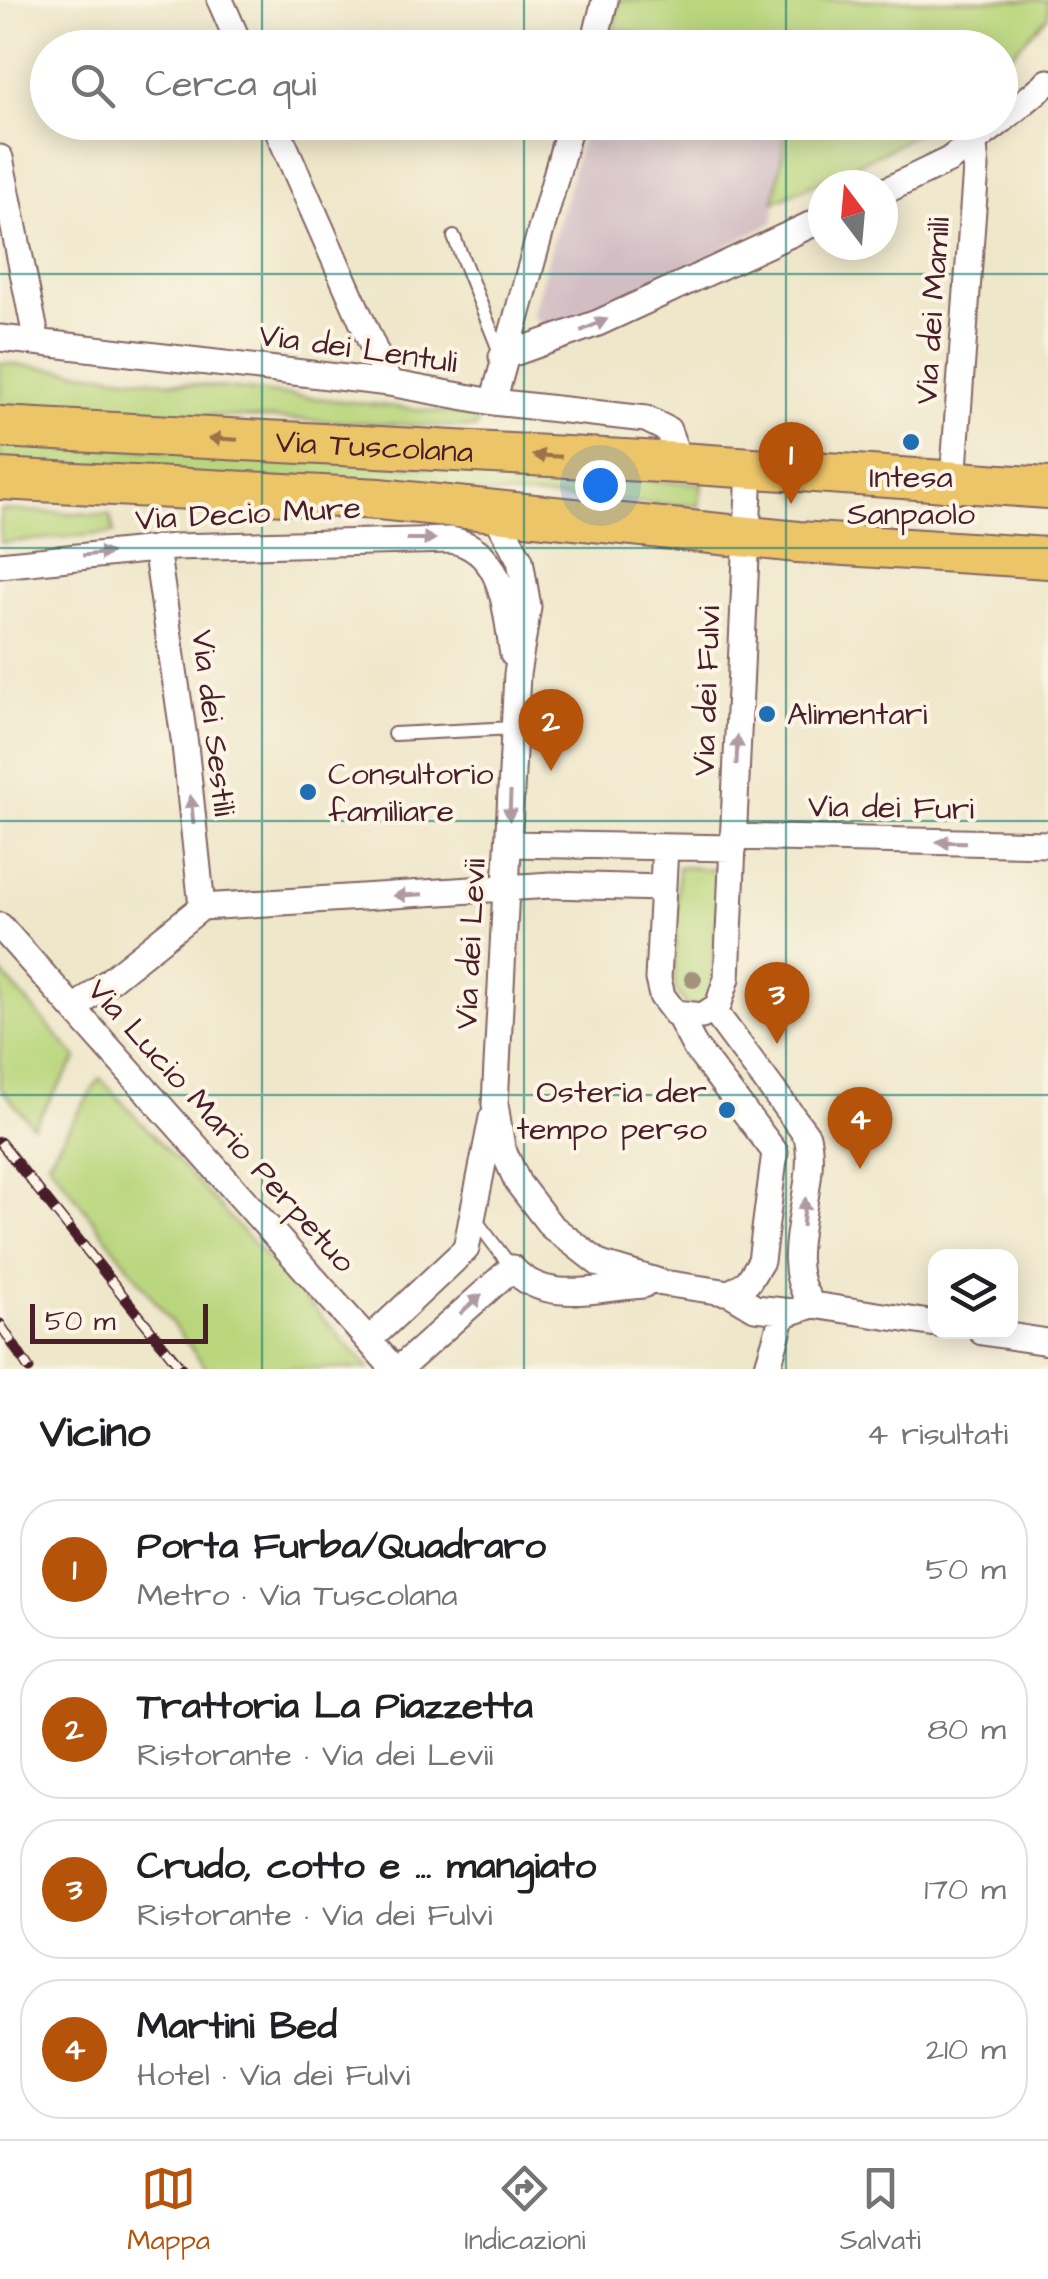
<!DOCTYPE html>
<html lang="it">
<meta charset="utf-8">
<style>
body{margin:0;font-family:"Architects Daughter",sans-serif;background:#f6f6f6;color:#202124}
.controls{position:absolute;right:30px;bottom:30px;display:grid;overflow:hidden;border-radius:20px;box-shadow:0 5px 25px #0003}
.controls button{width:90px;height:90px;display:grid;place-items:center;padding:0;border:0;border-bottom:2px solid #e0e0e0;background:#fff;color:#202124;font:50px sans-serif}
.compass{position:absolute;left:808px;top:170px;width:90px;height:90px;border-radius:50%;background:#fff;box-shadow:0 5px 25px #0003;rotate:344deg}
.scale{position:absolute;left:30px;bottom:25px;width:178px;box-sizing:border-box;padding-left:10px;border:5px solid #4a1f2b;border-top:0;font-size:28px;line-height:35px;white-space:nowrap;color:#4a1f2b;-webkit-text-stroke:8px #fcf5e5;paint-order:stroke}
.you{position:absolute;left:600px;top:485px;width:35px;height:35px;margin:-25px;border:8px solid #fff;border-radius:50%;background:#1a73e8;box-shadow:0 0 0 15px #1a73e833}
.badge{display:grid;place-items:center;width:65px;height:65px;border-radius:50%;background:#b45309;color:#fff;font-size:32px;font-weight:700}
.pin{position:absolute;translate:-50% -82px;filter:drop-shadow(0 2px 5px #0008)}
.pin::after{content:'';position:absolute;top:52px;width:35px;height:30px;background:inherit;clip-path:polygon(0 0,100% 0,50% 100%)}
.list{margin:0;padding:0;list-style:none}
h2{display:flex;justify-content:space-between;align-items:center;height:130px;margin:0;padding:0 40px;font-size:42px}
h2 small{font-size:32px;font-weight:400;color:#757577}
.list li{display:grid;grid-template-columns:65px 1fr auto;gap:30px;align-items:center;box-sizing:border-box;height:140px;margin:0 20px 20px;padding:0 20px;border:2px solid #e0e0e0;border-radius:40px}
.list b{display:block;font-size:38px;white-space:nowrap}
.list p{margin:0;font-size:32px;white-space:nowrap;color:#757577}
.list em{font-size:32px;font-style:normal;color:#757577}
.icon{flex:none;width:55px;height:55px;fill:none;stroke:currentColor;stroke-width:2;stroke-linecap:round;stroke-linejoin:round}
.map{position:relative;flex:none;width:1048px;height:1369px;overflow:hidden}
.search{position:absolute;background:#fff;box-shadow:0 5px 25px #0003;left:30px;right:30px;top:30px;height:110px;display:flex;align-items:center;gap:25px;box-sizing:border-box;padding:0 35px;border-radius:55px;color:#757577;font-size:38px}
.sheet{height:770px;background:#fff}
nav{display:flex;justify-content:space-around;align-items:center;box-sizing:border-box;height:140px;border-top:2px solid #e0e0e0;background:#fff;font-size:28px;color:#757577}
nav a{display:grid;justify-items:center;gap:5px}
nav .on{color:#b45309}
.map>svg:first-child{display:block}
.industrial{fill:#d2bdc5}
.green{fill:#b9d67d;stroke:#827a54;stroke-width:2.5}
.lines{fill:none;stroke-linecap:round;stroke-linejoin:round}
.lane-casing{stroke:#836563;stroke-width:16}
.street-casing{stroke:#836563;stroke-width:29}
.primary-casing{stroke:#836563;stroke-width:44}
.lane{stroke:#fff;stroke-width:12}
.street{stroke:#fff;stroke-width:25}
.primary{stroke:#edc569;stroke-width:40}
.rail-casing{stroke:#4a1f2b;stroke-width:11}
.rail{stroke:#fcf5e5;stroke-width:8;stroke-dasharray:22;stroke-linecap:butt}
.tree{fill:#a3927e}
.oneway{fill:#ae9aa0}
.oneway2{fill:#9c724a}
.grid{fill:none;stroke:#0f766e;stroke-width:2.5;stroke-opacity:0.55}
.poi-dot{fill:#1f6fb2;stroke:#fcf5e5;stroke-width:4}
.labels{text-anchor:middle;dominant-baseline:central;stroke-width:8;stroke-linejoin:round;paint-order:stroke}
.street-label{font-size:32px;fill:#4a1f2b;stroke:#fcf5e5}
.poi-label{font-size:32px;fill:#4a1f2b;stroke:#fcf5e5;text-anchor:start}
</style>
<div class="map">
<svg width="1048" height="1369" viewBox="0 0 1048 1369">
<rect width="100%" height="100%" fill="#fcf5e5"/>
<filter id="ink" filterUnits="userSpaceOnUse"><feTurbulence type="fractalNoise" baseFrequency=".01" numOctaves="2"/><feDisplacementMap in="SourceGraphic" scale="20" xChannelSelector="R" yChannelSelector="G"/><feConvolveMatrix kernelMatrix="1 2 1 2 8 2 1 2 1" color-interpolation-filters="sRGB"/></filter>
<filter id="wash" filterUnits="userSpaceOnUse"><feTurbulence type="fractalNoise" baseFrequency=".0048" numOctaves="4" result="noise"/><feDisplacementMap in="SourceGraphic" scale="40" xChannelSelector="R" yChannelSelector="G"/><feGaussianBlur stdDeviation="2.25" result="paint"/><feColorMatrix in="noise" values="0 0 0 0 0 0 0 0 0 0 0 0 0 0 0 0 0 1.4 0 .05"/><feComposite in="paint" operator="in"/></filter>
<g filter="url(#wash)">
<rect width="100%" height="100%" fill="#eee7ca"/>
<path class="industrial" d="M 613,28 L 704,47 L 607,48 Z
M 586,123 L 788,123 L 773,222 L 687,267 L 547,328 L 532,316 Z"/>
<path class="green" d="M 619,0 L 1048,0 L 1048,16 L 1001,65 L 1000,48 L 704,48 L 613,28 Z
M 788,123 L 788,122 L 931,123 L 890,149 L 774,202 Z
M 0,363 L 478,416 L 476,428 L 0,406 Z
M 0,440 L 702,484 L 699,506 L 0,466 Z
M 0,510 L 110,515 L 114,533 L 0,543 Z
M 678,867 L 721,869 L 711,994 L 704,1005 L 688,1007 L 674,989 Z
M 0,971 L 77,1058 L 33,1126 L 0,1087 Z
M 100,1078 L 357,1355 L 370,1369 L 207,1369 L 48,1161 Z"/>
</g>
<g filter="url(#ink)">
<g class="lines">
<g class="lane-casing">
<path id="lane" d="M 454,237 L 501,355
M 394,734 L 514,728
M 474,1218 L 512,1268"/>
</g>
<g class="street-casing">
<path id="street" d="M 220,0 L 241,48
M 593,48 L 605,0
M 274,122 L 389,383
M 1000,122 L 1048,82
M 0,158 L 37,342
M 883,192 L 949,160 L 1000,122
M 0,338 L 389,383 L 493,402 L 646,419 L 668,430 L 680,463
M 502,357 L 598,323 L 823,219
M 493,402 L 571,122
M 953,482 L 976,168 L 974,144
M 492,508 L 520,560 L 528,607 L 517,674 L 495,1104 L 502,1148 L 518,1183 L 551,1226 L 600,1264 L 663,1283 L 730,1293 L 755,1308 L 792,1312 L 813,1305 L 936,1324
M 156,548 L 185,745 L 202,907
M 0,565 L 174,547 L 451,540 C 505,550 505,610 513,654
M 734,837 L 1048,844
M 509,844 L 733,848
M 665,847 L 658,979 L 662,996 L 675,1013 L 702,1016 L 718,1006 L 727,978 L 750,468
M 0,926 L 394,1369
M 74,1009 L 202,907 L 551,885 L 662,888
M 714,1011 L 807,1136 C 820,1189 775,1260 813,1305
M 679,1016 L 695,1047 L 775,1152 L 761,1261 L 748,1282 L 730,1293
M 982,1332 L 1048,1342
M 369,1340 L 466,1249 L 492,1118
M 399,1369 L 512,1268 C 544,1305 599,1288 643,1285
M 767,1369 L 784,1312"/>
</g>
<g class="primary-casing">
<g id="primary">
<path id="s1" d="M 0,427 L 680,463 L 1048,488"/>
<path d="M 0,479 L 379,499 L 798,542 L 1048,558"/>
</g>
</g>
<use href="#lane" class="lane"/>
<use href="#street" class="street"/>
<use href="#primary" class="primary"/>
<g class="rail-casing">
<path id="rail" d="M 0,1142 L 182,1369
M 0,1324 L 29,1369"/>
</g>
<use href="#rail" class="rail"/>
</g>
<circle class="tree" cx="693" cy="979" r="9"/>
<defs><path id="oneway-solid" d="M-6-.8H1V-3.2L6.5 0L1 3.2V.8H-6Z" transform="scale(2.5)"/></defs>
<g class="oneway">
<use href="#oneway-solid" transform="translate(594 325) rotate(-24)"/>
<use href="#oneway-solid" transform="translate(421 539)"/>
<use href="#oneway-solid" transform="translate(97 554) rotate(-6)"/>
<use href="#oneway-solid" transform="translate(737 750) rotate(-88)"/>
<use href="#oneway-solid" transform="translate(510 806) rotate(92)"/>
<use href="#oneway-solid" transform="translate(192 810) rotate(-96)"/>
<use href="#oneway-solid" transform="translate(951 842) rotate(-179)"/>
<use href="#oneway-solid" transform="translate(408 895) rotate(177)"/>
<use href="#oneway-solid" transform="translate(804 1212) rotate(-84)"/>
<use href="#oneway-solid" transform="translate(471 1304) rotate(-42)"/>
</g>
<g class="oneway2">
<use href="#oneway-solid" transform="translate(223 439) rotate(-177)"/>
<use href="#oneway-solid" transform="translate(547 456) rotate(-177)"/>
</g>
</g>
<path class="grid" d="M 262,0 L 262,48M 524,0 L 524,48M 786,0 L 786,48M 262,122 L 262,1369M 524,122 L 524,1369M 786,122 L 786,1369M 0,274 L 1048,274M 0,548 L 1048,548M 0,821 L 1048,821M 0,1095 L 1048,1095"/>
<g class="poi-dot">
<circle cx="911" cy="442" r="10"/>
<circle cx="767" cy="714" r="10"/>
<circle cx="308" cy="792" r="10"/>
<circle cx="727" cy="1110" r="10"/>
</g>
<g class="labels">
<g class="street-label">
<text transform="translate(933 311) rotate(-86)">Via dei Mamili</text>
<text transform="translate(358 349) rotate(8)">Via dei Lentuli</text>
<text stroke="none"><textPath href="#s1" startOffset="375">Via Tuscolana</textPath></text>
<text transform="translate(248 514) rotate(-3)">Via Decio Mure</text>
<text transform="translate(707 691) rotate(-88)">Via dei Fulvi</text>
<text transform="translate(213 723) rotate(83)">Via dei Sestili</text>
<text transform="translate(891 808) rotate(1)">Via dei Furi</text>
<text transform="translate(471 944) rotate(-87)">Via dei Levii</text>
<text transform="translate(221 1126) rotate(48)">Via Lucio Mario Perpetuo</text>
</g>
<g class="poi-label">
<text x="911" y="477" text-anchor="middle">Intesa<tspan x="911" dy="37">Sanpaolo</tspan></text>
<text x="787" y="714">Alimentari</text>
<text x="328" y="774">Consultorio<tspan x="328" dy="37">familiare</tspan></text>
<text x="707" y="1092" text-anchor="end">Osteria der<tspan x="707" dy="37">tempo perso</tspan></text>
</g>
</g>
</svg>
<div class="controls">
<button><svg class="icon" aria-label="layers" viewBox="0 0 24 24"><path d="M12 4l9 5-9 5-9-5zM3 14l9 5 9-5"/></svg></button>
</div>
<svg class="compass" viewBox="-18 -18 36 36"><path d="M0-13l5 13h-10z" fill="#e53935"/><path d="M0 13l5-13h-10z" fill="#757577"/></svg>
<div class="scale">50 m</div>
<div class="you"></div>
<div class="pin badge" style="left:791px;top:504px">1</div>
<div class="pin badge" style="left:551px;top:771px">2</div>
<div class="pin badge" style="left:777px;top:1044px">3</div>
<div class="pin badge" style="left:860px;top:1169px">4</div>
<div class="search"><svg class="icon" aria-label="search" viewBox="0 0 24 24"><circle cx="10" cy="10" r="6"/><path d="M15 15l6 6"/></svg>Cerca qui</div>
</div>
<section class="sheet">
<h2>Vicino<small>4 risultati</small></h2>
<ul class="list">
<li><span class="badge">1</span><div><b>Porta Furba/Quadraro</b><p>Metro · Via Tuscolana</p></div><em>50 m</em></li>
<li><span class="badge">2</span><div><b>Trattoria La Piazzetta</b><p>Ristorante · Via dei Levii</p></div><em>80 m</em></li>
<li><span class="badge">3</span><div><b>Crudo, cotto e ... mangiato</b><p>Ristorante · Via dei Fulvi</p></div><em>170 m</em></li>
<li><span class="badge">4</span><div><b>Martini Bed</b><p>Hotel · Via dei Fulvi</p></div><em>210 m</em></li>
</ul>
</section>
<nav>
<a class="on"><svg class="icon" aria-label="map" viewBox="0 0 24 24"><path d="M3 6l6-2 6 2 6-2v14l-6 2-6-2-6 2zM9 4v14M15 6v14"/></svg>Mappa</a>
<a><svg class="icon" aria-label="directions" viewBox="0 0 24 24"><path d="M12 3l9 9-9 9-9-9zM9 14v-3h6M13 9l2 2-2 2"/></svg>Indicazioni</a>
<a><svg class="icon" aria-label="saved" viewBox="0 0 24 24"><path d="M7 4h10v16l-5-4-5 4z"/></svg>Salvati</a>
</nav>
